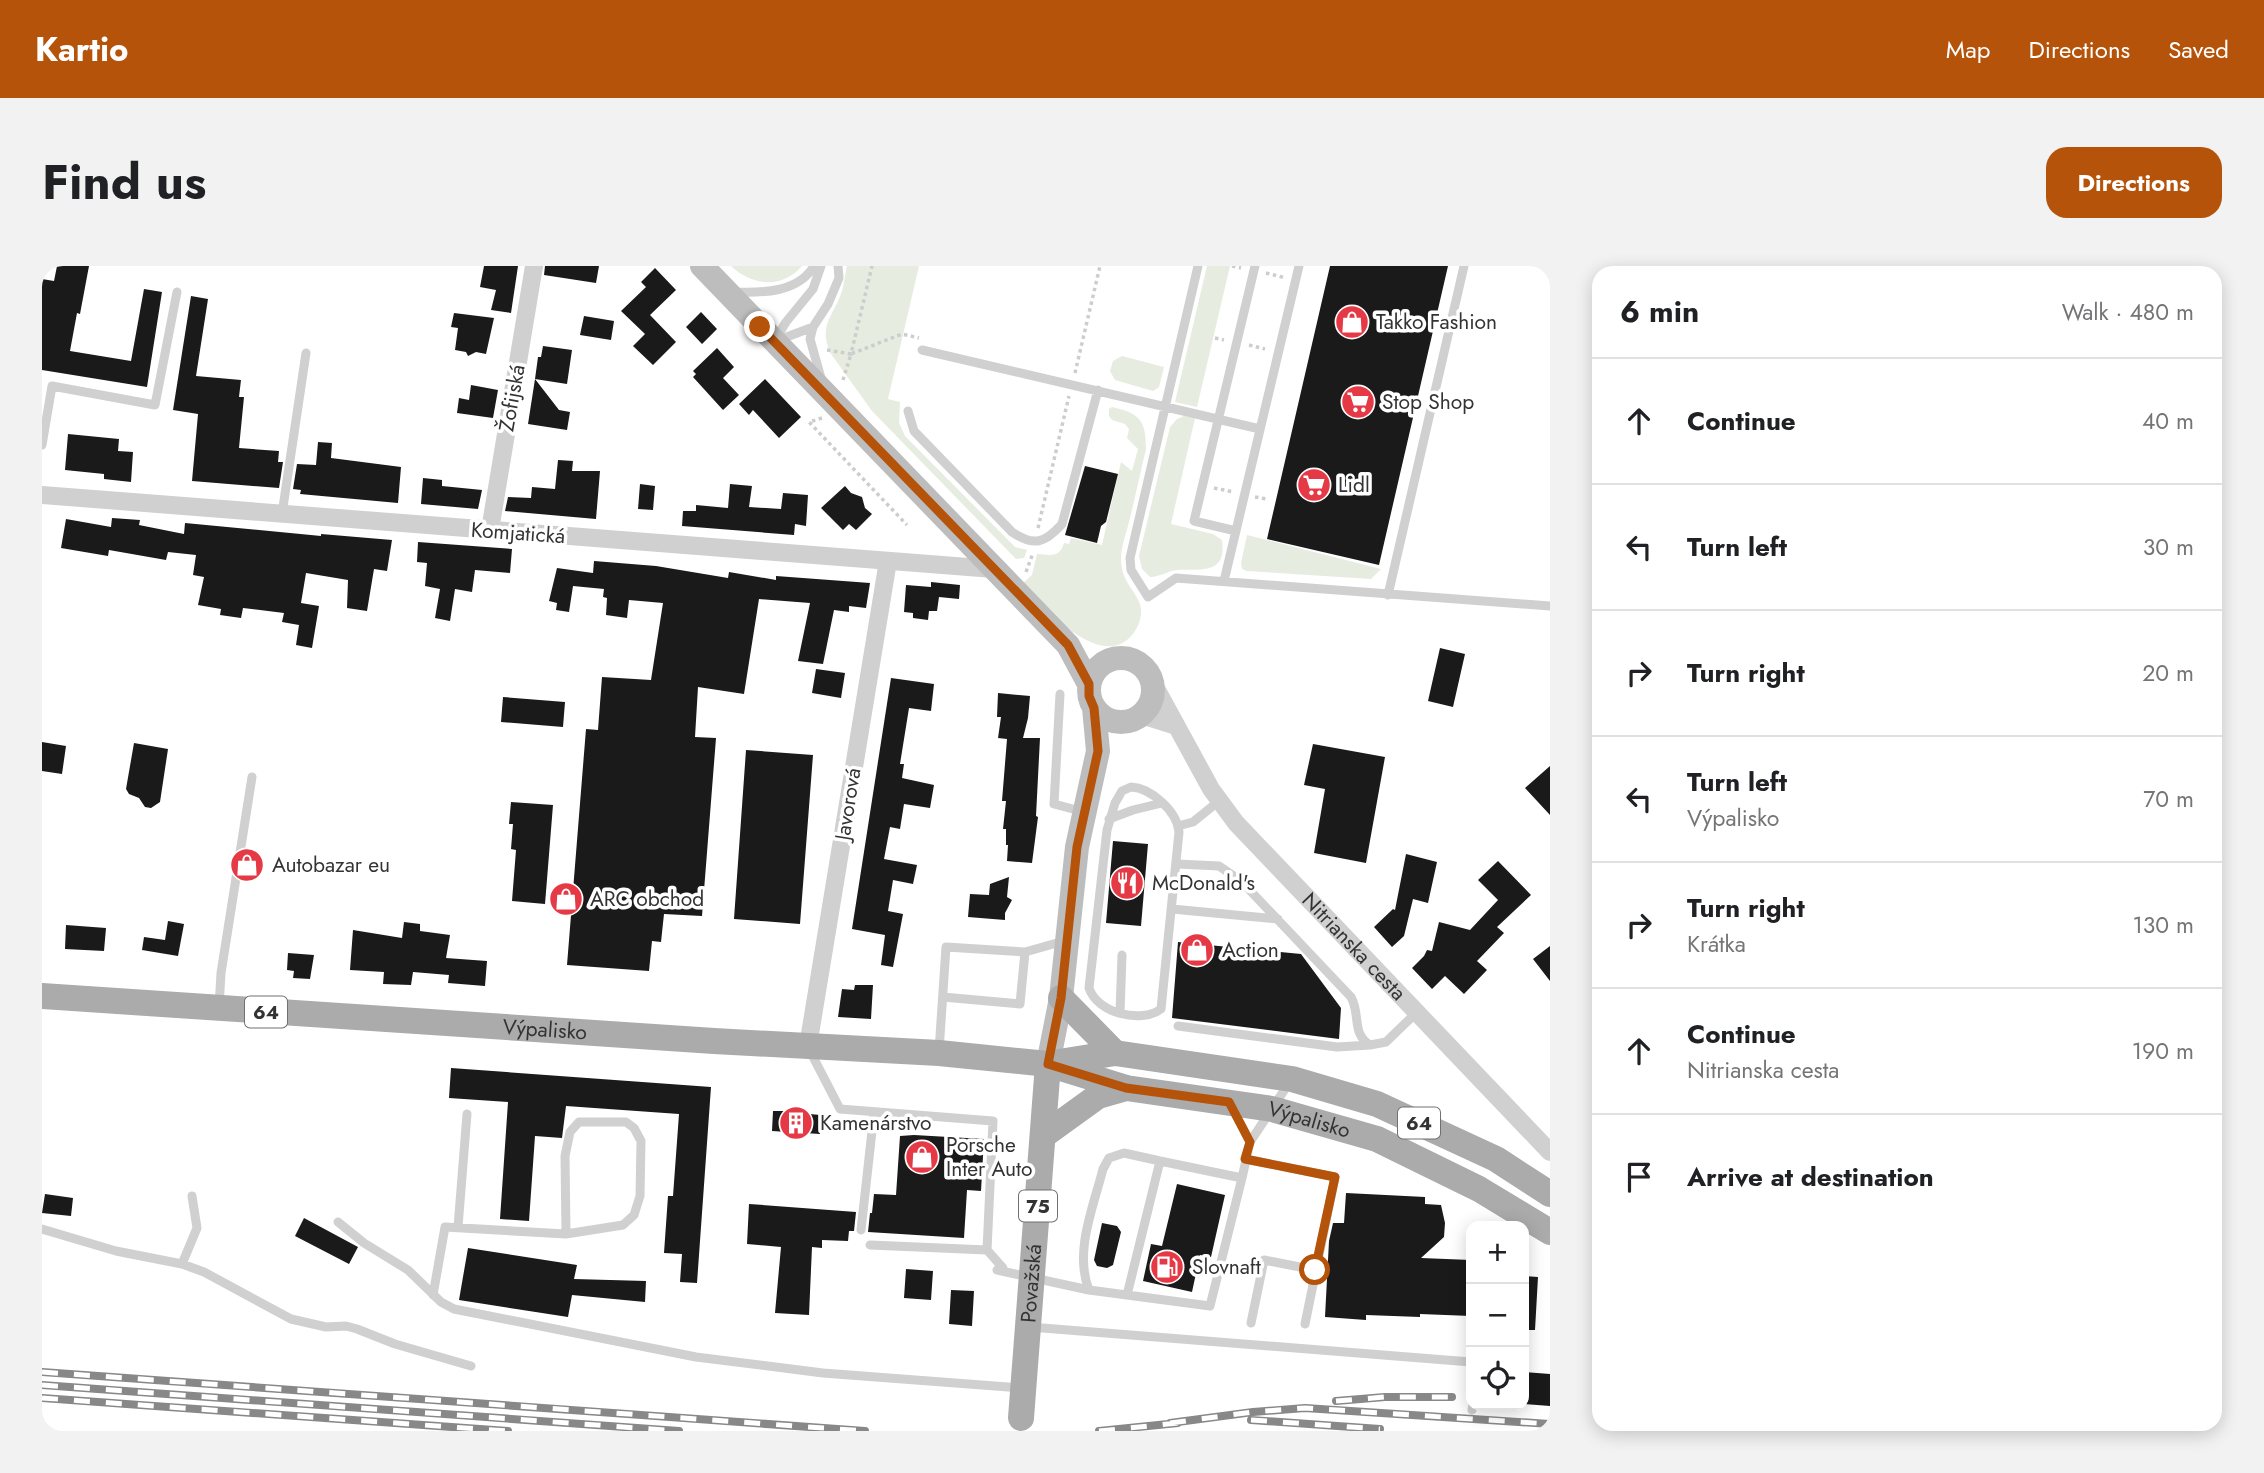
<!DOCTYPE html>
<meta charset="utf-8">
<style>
body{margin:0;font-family:Jost,sans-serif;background:#f2f2f2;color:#202124}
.controls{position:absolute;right:21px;bottom:21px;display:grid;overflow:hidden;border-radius:14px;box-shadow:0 4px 18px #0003}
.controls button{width:63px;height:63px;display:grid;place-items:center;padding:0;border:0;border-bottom:2px solid #e0e0e0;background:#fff;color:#202124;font:35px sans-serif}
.stop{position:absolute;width:21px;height:21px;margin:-16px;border:5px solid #b45309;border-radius:50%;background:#fff}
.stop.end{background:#b45309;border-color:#fff;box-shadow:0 2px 7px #0008}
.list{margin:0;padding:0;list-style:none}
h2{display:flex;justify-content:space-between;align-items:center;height:91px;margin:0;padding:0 28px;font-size:30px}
h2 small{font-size:23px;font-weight:400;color:#757577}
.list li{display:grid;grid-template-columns:46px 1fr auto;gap:21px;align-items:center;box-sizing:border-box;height:126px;padding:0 28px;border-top:2px solid #e0e0e0}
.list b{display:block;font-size:26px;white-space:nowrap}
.list p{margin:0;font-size:23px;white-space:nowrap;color:#757577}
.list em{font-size:23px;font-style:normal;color:#757577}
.icon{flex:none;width:38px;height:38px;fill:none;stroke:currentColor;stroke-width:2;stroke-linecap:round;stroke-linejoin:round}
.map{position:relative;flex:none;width:1508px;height:1165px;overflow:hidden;border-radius:21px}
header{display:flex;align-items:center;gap:42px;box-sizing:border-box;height:98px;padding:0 35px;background:#b45309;color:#fff}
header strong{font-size:33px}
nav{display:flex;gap:38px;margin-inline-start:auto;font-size:24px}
.intro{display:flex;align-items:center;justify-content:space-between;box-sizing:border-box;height:168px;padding:0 42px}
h1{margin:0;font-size:49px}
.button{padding:18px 32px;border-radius:21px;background:#b45309;color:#fff;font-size:24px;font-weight:700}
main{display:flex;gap:42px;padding:0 42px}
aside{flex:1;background:#fff;border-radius:21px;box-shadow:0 4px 18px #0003}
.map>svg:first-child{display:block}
.grass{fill:#e6ecdf}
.building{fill:#1a1a1a}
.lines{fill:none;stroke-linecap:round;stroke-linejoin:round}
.path{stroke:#cdcdcd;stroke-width:3.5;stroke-dasharray:3.5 3.5;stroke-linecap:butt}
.service{stroke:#d0d0d0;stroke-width:9}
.minor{stroke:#d0d0d0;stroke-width:18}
.secondary{stroke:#bdbdbd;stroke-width:24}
.primary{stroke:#ababab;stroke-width:26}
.rail-casing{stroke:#888;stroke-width:8}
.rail{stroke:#fff;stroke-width:5;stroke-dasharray:16;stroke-linecap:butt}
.route{stroke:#b45309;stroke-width:9}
.labels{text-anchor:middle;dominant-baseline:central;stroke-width:7;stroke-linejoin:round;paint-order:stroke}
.shield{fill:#fff;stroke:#707070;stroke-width:2}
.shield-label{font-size:19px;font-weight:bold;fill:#333}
.poi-label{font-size:21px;fill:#333;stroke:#fff;text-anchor:start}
.street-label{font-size:21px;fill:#333;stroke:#fff}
</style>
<header>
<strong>Kartio</strong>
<nav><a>Map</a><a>Directions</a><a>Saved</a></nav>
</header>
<div class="intro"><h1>Find us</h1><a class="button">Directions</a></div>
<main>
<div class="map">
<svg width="1508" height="1165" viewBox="0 0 1508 1165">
<rect width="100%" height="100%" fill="#fff"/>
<path class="grass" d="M 689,0 L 760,0 C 740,23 710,20 689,0 Z
M 805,0 L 877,0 L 846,133 L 858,136 L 857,157 L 863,170 L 973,281 L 985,284 L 982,292 L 974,293 L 830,145 L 789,88 C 776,60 790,52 799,28 C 802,20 803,9 805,0 Z
M 1165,0 L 1188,0 L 1155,141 L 1133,136 Z
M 1080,90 L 1122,101 L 1117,121 L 1111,125 L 1073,114 L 1068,105 L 1071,95 Z
M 1070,141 C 1098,147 1104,155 1104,183 C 1098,208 1093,232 1087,256 C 1084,268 1079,281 1079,293 C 1079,320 1100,328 1099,346 C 1099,357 1093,367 1085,374 C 1053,400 1000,339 979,319 L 990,309 L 995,288 C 1008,289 1018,292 1022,277 L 1027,278 L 1029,272 L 1060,279 L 1079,196 L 1090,205 L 1096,183 L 1085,172 L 1087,163 L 1083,158 L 1070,154 L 1067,150 L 1067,143 Z
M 1142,150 L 1153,152 L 1129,258 L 1171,268 L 1180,274 C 1185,309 1159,303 1135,304 C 1125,305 1118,311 1108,311 L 1100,303 L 1097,290 L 1128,161 L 1135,153 Z
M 1205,269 L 1339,303 L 1329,313 L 1205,305 L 1200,303 L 1199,297 Z"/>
<path class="building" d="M 15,0 L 47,0 L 38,48 L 35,47 L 28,85 L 89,95 L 102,23 L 120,26 L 105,121 L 0,104 L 0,13 L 12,15 Z
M 442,0 L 476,0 L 469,47 L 449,44 L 454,24 L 438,21 Z
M 503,0 L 557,0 L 554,17 L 502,9 Z
M 1288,0 L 1406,0 L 1337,299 L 1225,273 Z
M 613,2 L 634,24 L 608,49 L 634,76 L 611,99 L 591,80 L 603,68 L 579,45 L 604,21 L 599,16 Z
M 149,30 L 166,33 L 154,110 L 199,114 L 197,131 L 202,131 L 197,182 L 237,185 L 236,196 L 241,196 L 237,222 L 150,215 L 156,148 L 131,144 Z
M 659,46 L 675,63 L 660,78 L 644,61 Z
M 412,47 L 452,52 L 444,88 L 434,86 L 426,90 L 424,86 L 413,84 L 416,62 L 409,61 Z
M 542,50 L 572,55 L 569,74 L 538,69 Z
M 501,80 L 530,84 L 525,118 L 493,113 L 496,91 L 499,91 Z
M 675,82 L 692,101 L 681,112 L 697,129 L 681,144 L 651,111 L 654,108 L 651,105 Z
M 493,113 L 517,144 L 528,146 L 525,164 L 486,158 Z
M 723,113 L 759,151 L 737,172 L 711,144 L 707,149 L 697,138 Z
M 429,119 L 456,124 L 451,152 L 415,147 L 417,132 L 427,134 Z
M 26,168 L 77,173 L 76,185 L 91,186 L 89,216 L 62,213 L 62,208 L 23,204 Z
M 276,176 L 290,177 L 289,192 L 359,201 L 356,237 L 258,228 L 259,224 L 251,223 L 255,198 L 274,199 Z
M 516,194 L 531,195 L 530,205 L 558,205 L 554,253 L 463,245 L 466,231 L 489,232 L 490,221 L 513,223 Z
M 1043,200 L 1076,208 L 1064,256 L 1059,260 L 1055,277 L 1023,269 Z
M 381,212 L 400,214 L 400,220 L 440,224 L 436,243 L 379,238 Z
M 598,218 L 613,220 L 611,244 L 596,243 Z
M 688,218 L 710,220 L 707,241 L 739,243 L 741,227 L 766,229 L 764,260 L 753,258 L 752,269 L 640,260 L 641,245 L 654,245 L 654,239 L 686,242 Z
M 803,220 L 809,227 L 820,231 L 823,242 L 830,248 L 814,264 L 807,258 L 801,264 L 779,242 Z
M 70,252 L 98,254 L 97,259 L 142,268 L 143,257 L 279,270 L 279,268 L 350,274 L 345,305 L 332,303 L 325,345 L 305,342 L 306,314 L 264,307 L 259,337 L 277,340 L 270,382 L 254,379 L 257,359 L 240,356 L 242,347 L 201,342 L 199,352 L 178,349 L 179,343 L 156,339 L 162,311 L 151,309 L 154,289 L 126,286 L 124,294 L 67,284 L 66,290 L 19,282 L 24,253 L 69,261 Z
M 376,276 L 470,283 L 468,307 L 433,304 L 430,326 L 413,323 L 408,355 L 393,352 L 398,323 L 383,320 L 385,297 L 375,296 Z
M 552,295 L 614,300 L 686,312 L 687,306 L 734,314 L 734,310 L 828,317 L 824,342 L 807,340 L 807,346 L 792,344 L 781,398 L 756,395 L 768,337 L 717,333 L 702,428 L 656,421 L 653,471 L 674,472 L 660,650 L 622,648 L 619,676 L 610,675 L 607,705 L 525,699 L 544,463 L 556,464 L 560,411 L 609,414 L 621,337 L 587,334 L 585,352 L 564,349 L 565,332 L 561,331 L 562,323 L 531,320 L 527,346 L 514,344 L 515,337 L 507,335 L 515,302 L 551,307 Z
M 889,316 L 918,319 L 917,333 L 897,331 L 895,345 L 887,345 L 886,354 L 871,352 L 871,347 L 862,346 L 864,319 L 889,321 Z
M 1398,382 L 1423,388 L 1411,441 L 1386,435 Z
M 774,403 L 803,407 L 799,432 L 770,427 Z
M 849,412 L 892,418 L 889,445 L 867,442 L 858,498 L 862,498 L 860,512 L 892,519 L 888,542 L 862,538 L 858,563 L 848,561 L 842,593 L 875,599 L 871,618 L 851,614 L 846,645 L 861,648 L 851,701 L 839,699 L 843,669 L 810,663 Z
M 956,427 L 988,430 L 986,452 L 981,472 L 998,472 L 994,550 L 996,551 L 990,597 L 965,595 L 966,579 L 964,579 L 964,563 L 961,563 L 964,535 L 960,535 L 965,473 L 956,472 L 959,451 L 955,451 Z
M 461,431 L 523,436 L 521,461 L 459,456 Z
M 0,476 L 24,480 L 20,508 L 0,505 Z
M 92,477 L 126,483 L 118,536 L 109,542 L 103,541 L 97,532 L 87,528 L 84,523 Z
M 1271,478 L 1343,491 L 1324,597 L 1272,587 L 1283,523 L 1262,519 Z
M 704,484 L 771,489 L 758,658 L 692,653 Z
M 1508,500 L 1508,549 L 1483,522 Z
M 469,536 L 511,539 L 503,638 L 470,635 L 474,584 L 469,583 L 471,558 L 467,558 Z
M 1071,575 L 1106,578 L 1099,660 L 1064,657 Z
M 1364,588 L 1395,596 L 1386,637 L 1371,633 L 1362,670 L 1350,681 L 1332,661 L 1351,643 L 1353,644 Z
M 1456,595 L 1489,629 L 1455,661 L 1462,667 L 1435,695 L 1445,704 L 1422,728 L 1403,710 L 1390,723 L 1370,702 L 1382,690 L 1385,684 L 1390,685 L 1397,656 L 1428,664 L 1456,634 L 1436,614 Z
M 967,611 L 965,631 L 970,634 L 963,647 L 963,654 L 926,651 L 928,628 L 947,629 L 948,618 Z
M 126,655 L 142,658 L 136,690 L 100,684 L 102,671 L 123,674 Z
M 362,656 L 378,658 L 378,665 L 408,669 L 404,692 L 445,695 L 443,720 L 406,717 L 407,709 L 371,706 L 369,719 L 341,718 L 342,706 L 308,704 L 311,664 L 360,672 Z
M 24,659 L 64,662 L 62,685 L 23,683 Z
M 1136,676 L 1259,688 L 1299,742 L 1297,773 L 1130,752 Z
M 1508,680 L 1508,715 L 1491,693 Z
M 246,687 L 272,689 L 268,713 L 251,712 L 252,705 L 245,704 Z
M 813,719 L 831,719 L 829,753 L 796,751 L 800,723 L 812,724 Z
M 409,802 L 669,821 L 655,1017 L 638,1016 L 640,988 L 622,987 L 626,930 L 631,930 L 637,848 L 524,840 L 520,872 L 493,870 L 487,955 L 458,953 L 466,836 L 407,832 Z
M 731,845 L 751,845 L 755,847 L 779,849 L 778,868 L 730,865 Z
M 872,869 L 942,873 L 939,925 L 925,924 L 922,972 L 826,966 L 828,947 L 830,947 L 832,928 L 854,929 L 858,870 Z
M 1135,918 L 1183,929 L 1169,991 L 1158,989 L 1150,1026 L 1101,1015 L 1109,978 L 1120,980 Z
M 1304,927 L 1383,931 L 1383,938 L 1399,939 L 1403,957 L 1402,971 L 1379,992 L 1429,994 L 1429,1050 L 1378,1048 L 1378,1051 L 1324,1049 L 1324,1054 L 1283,1051 L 1287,975 L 1291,957 L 1302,957 Z
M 3,928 L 31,932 L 29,950 L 0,947 Z
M 707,938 L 814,946 L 812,965 L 807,965 L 806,975 L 780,974 L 780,982 L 770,981 L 767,1049 L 733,1047 L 739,981 L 705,978 Z
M 262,952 L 316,981 L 307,998 L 253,970 Z
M 1060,957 L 1075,960 L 1079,966 L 1071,999 L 1065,1002 L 1055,1000 L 1052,994 Z
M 426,982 L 535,999 L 532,1013 L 604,1015 L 603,1036 L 530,1029 L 526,1051 L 417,1034 Z
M 864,1003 L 891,1005 L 889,1034 L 862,1032 Z
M 1482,1010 L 1496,1011 L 1493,1064 L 1482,1064 Z
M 909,1024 L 932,1025 L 930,1060 L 907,1058 Z
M 1482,1106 L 1508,1108 L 1508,1140 L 1482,1138 Z"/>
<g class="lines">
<path class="path" d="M 1190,0 L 1199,2
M 1224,7 L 1244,12
M 1173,72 L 1182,74
M 1207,79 L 1223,83
M 785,84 L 809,88 L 830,0
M 1033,107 L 1058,0
M 801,114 L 809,88 L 860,68 L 877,72
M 780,152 L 767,156 L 865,259
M 1172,222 L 1192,226
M 1213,231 L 1225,233
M 996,262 L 1027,130
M 984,306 L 991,287"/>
<path class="service" d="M 1156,0 L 1088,292 L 1089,304 L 1106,331 L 1134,312 L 1508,340
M 693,26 C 720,27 756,27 772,0
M 734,72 L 744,56 L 771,23 L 779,0
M 734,75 L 771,61
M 880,84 L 1218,163
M 779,112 L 768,73 L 771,61 L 786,38 L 797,12 L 796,0
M 866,145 L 872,165 L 970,266 C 992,281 1003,277 1020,258 L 1056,124
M 0,179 L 10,120 L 113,139 L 135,26
M 240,248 L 264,87
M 1194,265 L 1152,255 L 1213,0
M 1182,315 L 1257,0
M 1346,329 L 1422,0
M 1018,428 L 1012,538 L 1042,546
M 1089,521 C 1109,522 1135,545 1137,566 L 1119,743 C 1099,758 1055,747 1047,722 L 1065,564 L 1073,537 L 1080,525 Z
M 1067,553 L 1091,544 L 1120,537
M 1136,560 L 1151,556 L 1177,535
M 1135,598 L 1177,600 L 1199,615 L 1309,731 C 1319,749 1309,767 1328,779 L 1344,776 L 1375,746
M 1130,643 L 1236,653
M 901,731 L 978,738 L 983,686
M 177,741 L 179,707 L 210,511
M 1078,747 L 1080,689
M 1136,760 L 1295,781 L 1328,779
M 768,785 L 798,843 L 951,855 L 945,984 L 961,1002 L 956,1004
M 897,785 L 904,681 L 983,686 L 1022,675
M 1191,843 L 1208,876
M 1204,893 L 1293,911 L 1263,1058
M 296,956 L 322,977 L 366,1004 L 399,1036 L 412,1043 L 654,1091 L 781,1107 L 979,1122
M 416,961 L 425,848
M 0,963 L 74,985 L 140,998 L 162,1006 L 249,1053 L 284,1061 L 304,1060 L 315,1063 L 353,1078 L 429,1100
M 819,964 L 832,847
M 828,979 L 945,984
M 140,998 L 155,962 L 150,930
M 955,1004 L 1047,1024 L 1085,1029 L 1118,895 L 1200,912 L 1208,876 L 1247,817
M 1047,1024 C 1032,986 1051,942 1061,903 L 1067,892 L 1082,887 L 1118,895
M 391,1029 L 403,961 L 524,968 L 581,959 L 592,949 L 598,930 L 599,875 L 592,862 L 584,856 L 537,856 L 528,866 L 523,890 L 524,968
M 1085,1029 L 1168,1040 L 1200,912
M 1209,1057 L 1222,994 L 1273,1004
M 988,1061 L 1429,1096
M 1430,1144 L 1431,1139"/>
<g class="minor">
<path d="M 0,229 L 952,303"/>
<path d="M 448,264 L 492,0"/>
<path id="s1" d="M 1110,415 L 1169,523 L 1194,557 L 1508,886"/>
<path d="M 1099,449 L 1134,460"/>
<path d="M 766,780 L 846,295"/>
</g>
<path class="secondary" d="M 660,0 L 1026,379 L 1047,418
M1047 424a32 32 0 1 1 64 0a32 32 0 1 1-64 0Z
M 1006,798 L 1019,732 L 1035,581 L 1056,485 L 1052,442"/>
<g class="primary">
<path id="s2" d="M 0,730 L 672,775 L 897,787 L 1006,798 L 1084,822 L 1230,843 L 1335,873 L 1437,923 L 1508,966"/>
<path d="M 1019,732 L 1073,787"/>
<path d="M 1011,797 L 1073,787 L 1250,813 L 1335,838 L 1454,893 L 1508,928"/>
<path d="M 1002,869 L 1056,830 L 1084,822"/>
<path id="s3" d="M 979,1152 L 1006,798"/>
</g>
<g class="rail-casing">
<path id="rail" d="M 0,1106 L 823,1165
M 0,1119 L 637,1165
M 0,1132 L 466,1165
M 1294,1135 L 1343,1131 L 1410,1131
M 1209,1154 L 1338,1163
M 1128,1157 L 1211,1146 L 1263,1142 L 1508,1158
M 1057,1165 L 1136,1157"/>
</g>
<use href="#rail" class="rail"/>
</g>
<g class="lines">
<path class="route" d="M 718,61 L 1026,379 L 1047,418 L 1047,430 L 1052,442 L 1056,485 L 1035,581 L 1019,732 L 1006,798 L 1084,822 L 1187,836 L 1208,876 L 1203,893 L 1293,911 L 1273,1004"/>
</g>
<defs>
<g id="shop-disc" transform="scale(1.75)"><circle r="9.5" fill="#e63946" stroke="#fff"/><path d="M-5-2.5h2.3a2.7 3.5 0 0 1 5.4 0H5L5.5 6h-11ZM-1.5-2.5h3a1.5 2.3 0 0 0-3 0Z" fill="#fff"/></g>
<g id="supermarket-disc" transform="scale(1.75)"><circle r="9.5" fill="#e63946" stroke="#fff"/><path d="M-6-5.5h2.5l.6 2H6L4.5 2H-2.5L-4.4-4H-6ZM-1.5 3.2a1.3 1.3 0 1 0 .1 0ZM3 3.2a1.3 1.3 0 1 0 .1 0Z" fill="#fff"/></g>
<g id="restaurant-disc" transform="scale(1.75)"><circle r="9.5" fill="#e63946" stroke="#fff"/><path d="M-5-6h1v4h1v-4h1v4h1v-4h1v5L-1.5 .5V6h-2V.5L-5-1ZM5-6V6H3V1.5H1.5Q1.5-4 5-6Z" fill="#fff"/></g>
<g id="building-disc" transform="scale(1.75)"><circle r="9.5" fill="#e63946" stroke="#fff"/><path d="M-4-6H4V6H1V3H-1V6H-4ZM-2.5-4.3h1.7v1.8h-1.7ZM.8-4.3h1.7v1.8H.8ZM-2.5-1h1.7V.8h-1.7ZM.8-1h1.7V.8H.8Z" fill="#fff"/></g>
<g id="fuel-disc" transform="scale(1.75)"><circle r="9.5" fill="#e63946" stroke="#fff"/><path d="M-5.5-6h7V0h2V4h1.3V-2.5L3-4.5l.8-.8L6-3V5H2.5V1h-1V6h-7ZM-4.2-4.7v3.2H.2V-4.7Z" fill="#fff"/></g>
</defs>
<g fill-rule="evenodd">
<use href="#shop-disc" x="1310" y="56"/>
<use href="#supermarket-disc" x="1316" y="136"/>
<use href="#supermarket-disc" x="1272" y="219"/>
<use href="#shop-disc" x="205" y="599"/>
<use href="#restaurant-disc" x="1085" y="617"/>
<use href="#shop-disc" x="524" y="633"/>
<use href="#shop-disc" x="1155" y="684"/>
<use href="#building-disc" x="754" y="857"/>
<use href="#shop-disc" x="880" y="891"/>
<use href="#fuel-disc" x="1125" y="1001"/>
</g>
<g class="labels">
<g class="shield">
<rect x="203" y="730.5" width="42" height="31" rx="5"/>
<rect x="1356" y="841.5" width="42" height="31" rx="5"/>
<rect x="977" y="924.5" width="38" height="31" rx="5"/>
</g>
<g class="shield-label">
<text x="224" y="746">64</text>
<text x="1377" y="857">64</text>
<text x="996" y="940">75</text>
</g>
<g class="poi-label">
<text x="1334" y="56">Takko Fashion</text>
<text x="1340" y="136">Stop Shop</text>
<text x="1296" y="219">Lidl</text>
<text x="230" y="599">Autobazar eu</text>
<text x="1110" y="617">McDonald's</text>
<text x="548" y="633">ARC obchod</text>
<text x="1180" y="684">Action</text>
<text x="778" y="857">Kamenárstvo</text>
<text x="904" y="879">Porsche<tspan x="904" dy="24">Inter Auto</tspan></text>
<text x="1150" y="1001">Slovnaft</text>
</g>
<g class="street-label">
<text transform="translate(470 132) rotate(-80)">Žofijská</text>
<text transform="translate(476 267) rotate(4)">Komjatická</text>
<text transform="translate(806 538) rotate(-81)">Javorová</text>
<text stroke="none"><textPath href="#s1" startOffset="336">Nitrianska cesta</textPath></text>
<text stroke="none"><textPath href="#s2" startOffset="504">Výpalisko</textPath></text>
<text stroke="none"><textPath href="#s2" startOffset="1276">Výpalisko</textPath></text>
<text stroke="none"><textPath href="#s3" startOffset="135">Považská</textPath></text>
</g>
</g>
</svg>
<div class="controls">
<button>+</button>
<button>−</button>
<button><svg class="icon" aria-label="locate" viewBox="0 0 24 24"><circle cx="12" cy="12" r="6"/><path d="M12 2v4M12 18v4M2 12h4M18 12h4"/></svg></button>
</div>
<div class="stop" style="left:1273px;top:1004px"></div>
<div class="stop end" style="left:718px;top:61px"></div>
</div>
<aside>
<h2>6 min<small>Walk · 480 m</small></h2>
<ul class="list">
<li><svg class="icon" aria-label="ahead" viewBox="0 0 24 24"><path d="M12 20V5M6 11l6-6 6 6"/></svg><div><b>Continue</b></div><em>40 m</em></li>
<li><svg class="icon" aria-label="left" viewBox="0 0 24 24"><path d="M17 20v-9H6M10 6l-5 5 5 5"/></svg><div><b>Turn left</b></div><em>30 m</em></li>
<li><svg class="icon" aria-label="right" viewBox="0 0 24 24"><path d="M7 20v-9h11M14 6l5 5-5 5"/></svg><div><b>Turn right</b></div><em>20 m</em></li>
<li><svg class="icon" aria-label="left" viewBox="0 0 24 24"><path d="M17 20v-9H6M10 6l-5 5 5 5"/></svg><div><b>Turn left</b><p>Výpalisko</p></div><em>70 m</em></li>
<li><svg class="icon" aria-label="right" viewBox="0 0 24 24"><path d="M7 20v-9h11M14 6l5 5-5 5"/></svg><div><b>Turn right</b><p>Krátka</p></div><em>130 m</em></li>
<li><svg class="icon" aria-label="ahead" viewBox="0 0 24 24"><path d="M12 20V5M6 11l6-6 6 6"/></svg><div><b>Continue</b><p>Nitrianska cesta</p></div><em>190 m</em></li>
<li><svg class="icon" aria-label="arrive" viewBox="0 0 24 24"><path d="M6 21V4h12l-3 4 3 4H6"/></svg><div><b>Arrive at destination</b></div></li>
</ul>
</aside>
</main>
